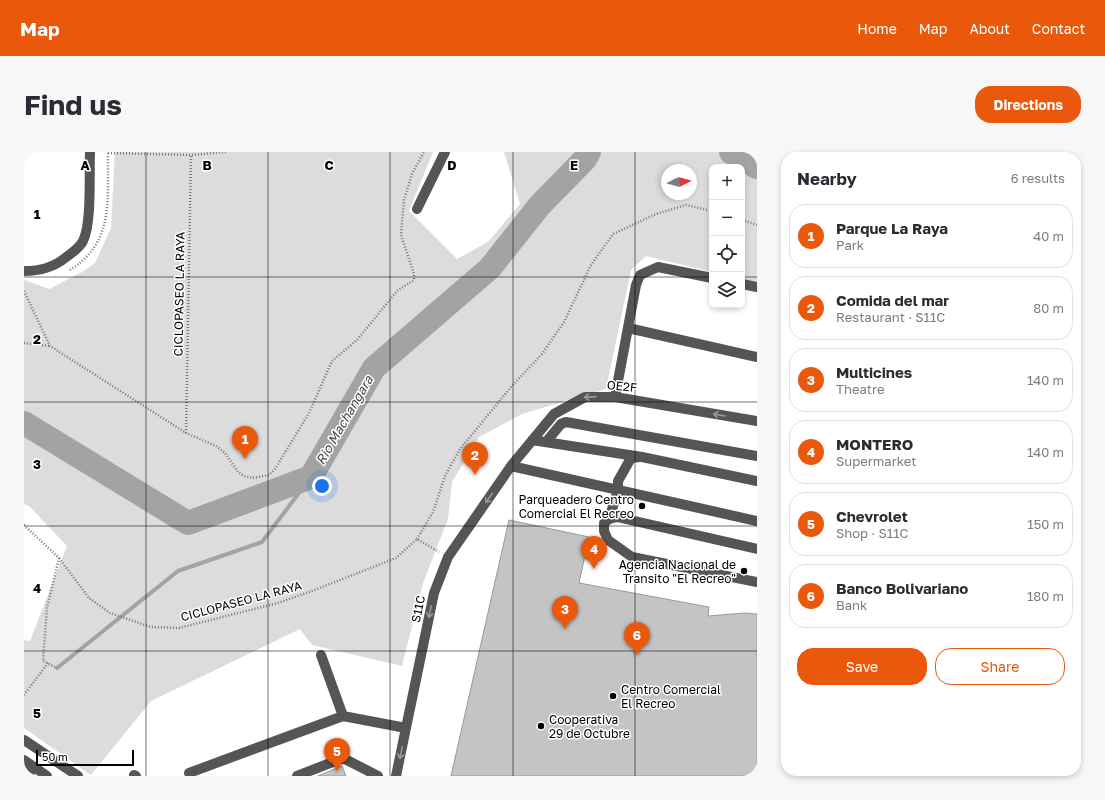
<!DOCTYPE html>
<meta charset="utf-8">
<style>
body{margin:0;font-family:"Golos Text",sans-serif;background:#f7f7f7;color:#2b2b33}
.controls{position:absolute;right:12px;top:12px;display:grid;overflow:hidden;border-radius:8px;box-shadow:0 2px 6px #0003}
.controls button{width:36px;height:36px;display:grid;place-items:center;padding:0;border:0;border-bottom:1px solid #e1e1e2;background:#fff;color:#2b2b33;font:20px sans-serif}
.compass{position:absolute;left:637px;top:12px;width:36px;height:36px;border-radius:50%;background:#fff;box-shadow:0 2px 6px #0003;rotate:85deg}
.scale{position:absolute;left:12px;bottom:10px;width:98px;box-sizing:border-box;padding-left:4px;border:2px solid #000;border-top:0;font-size:11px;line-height:14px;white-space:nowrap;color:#000;-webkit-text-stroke:3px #fff;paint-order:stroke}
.you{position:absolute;left:298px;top:334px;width:14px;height:14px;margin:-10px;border:3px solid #fff;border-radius:50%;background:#1a73e8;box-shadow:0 0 0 6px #1a73e833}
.badge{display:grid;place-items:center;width:26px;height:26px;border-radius:50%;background:#ea580c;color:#fff;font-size:13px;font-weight:700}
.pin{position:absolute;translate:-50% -33px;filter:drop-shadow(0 1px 2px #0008)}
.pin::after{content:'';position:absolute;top:21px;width:14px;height:12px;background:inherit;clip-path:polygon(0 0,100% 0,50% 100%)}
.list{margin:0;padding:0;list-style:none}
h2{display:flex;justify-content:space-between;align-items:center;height:52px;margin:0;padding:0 16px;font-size:17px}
h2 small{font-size:13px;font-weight:400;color:#7c7c81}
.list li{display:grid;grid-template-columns:26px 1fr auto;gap:12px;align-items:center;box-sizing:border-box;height:64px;margin:0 8px 8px;padding:0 8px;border:1px solid #e1e1e2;border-radius:16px}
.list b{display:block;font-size:15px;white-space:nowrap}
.list p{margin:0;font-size:13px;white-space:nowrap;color:#7c7c81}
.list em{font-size:13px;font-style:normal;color:#7c7c81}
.actions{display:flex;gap:8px;padding:12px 16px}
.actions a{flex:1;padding:9px 0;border:1px solid #ea580c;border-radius:16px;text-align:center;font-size:14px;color:#ea580c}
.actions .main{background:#ea580c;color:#fff}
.icon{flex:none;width:22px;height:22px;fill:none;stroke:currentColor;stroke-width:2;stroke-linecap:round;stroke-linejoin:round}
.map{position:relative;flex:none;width:733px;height:624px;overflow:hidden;border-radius:16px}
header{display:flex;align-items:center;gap:24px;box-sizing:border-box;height:56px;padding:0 20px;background:#ea580c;color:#fff}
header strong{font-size:19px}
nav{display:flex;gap:22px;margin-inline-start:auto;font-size:14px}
.intro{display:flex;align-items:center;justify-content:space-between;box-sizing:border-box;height:96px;padding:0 24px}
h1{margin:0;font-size:28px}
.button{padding:10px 18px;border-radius:16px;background:#ea580c;color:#fff;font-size:14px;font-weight:700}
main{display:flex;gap:24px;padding:0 24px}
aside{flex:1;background:#fff;border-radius:16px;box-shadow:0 2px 6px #0003}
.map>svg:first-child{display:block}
.green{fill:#dcdcdc;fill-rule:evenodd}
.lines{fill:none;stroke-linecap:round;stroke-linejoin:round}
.stream{stroke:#a3a3a3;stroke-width:4}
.river{stroke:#a3a3a3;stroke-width:24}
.building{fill:#c4c4c4;stroke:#999}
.path{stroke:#777;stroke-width:2.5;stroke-dasharray:1 2;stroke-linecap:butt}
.minor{stroke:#555;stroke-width:10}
.oneway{stroke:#999}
.grid{fill:none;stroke:#000;stroke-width:1;stroke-opacity:0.55}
.poi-dot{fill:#000;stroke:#fff;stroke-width:1.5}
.labels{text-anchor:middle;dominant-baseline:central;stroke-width:3;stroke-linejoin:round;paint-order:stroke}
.street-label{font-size:12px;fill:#000;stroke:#fff}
.poi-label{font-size:12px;fill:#000;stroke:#fff;text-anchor:end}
.water-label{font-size:13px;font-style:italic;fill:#444;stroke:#fff}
.grid-label{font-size:13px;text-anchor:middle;font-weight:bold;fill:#000;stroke:#fff;stroke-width:3;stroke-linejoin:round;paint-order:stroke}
</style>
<header>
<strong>Map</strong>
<nav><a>Home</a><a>Map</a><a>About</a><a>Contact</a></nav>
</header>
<div class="intro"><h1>Find us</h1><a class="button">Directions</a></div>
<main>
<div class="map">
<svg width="733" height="624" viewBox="0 0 733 624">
<rect width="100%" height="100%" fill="#fff"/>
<path class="green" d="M 91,0 L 409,0 L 385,59 L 433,107 L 464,90 L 496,52 L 480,0 L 733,0 L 733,132 L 718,128 L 718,15 L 688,15 L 688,120 L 622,104 L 607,118 L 582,237 L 498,262 L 455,285 L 428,330 L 424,367 L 399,431 L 378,514 L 288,493 L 276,477 L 127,549 L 67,623 L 0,576 L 0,488 L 6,489 L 43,394 L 5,354 L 0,352 L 0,128 L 25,137 L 60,119 L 71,111 L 87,76 ZM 643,18 L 667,18 L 667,42 L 643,42 Z"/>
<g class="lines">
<path class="stream" d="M 33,516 L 154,419 L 238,390 L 287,325"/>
<path class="river" d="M 707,0 L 733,15
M 0,271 L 164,371 L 287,325 L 350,216 L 466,116 L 516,53 L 561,7 L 565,0"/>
</g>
<path class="building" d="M 485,368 L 565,385 L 555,431 L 685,455 L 684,464 L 721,461 L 733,462 L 733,624 L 427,624 Z
M 318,614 L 322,624 L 294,624 Z"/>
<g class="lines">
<path class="path" d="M 84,1 L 167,3 L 202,0
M 718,68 L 733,73
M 46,118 C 91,90 83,47 84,0
M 0,139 L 26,194 L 162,281 L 192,294 L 201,301 L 214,320 L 220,324 L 229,326 L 245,323 L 251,317 L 285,261 L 308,209 L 333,188 L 373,139 L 390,128 L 390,122 L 377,83 L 380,48 L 388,22 L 400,0
M 0,191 L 26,194
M 162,281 L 167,3
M 0,373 L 35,406 L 23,456 L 19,509 L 33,516
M 393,387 L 409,360 L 421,324 L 436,297 L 487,235 L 518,202 L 540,170 L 567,113 L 589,82 L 632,62 L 662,53 L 688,59
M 35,406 L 65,446 L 86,461 L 127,475 L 155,476 L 254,451 L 288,439 L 372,406 L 393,387 L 415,400
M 0,543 L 24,511"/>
<path class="minor" d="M 393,57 L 421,0
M 0,119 C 14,119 30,115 41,106 C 47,101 55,97 59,89 C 68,71 65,22 66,0
M 718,132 L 733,135
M 604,176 L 733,205
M 591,245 L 612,133 L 616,123 L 634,115 L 688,126
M 508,288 L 618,305 L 733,329
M 522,290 L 537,272 L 542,270 L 733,304
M 487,314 L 733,369
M 585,367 L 594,338 L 594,329 L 607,306 L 616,305
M 733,397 L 593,365 L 585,367 L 580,371 L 580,379 L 584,388 L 608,405 L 733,430
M 297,503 L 319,564
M 0,588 L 54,624
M 0,608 L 23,624
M 0,620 L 6,624
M 165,621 L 319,564 L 382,576
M 110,623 L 112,624
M 273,624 L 319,606 L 354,624
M 372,624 L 410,441 L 424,405 L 487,314 L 530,262 L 561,245 L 591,245 L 733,269"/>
</g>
<defs><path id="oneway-shaft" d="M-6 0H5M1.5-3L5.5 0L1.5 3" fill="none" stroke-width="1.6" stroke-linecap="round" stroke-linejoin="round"/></defs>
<g class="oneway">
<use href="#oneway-shaft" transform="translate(566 245) rotate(176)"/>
<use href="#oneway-shaft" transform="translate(695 263) rotate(-170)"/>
<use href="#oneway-shaft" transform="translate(465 346) rotate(125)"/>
<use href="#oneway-shaft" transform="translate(406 460) rotate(102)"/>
<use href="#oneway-shaft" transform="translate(377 601) rotate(102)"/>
</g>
<path class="grid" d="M 122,0 L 122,624M 244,0 L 244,624M 366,0 L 366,624M 489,0 L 489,624M 611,0 L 611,624M 0,125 L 688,125M 718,125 L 733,125M 0,250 L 733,250M 0,374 L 733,374M 0,499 L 733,499"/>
<g class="poi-dot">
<circle cx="618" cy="354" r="4"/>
<circle cx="720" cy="419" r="4"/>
<circle cx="589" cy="544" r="4"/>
<circle cx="517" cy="574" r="4"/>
</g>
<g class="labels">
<g class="street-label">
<text transform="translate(155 142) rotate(-89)">CICLOPASEO LA RAYA</text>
<text transform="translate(598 234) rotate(6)">OE2F</text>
<text transform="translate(217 449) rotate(-15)">CICLOPASEO LA RAYA</text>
<text transform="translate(394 457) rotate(-78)">S11C</text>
</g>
<g class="poi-label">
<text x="610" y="347">Parqueadero Centro<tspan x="610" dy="14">Comercial El Recreo</tspan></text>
<text x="712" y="412">Agencia Nacional de<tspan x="712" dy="14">Transito "El Recreo"</tspan></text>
<text x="597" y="537" text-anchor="start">Centro Comercial<tspan x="597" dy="14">El Recreo</tspan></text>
<text x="525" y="567" text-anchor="start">Cooperativa<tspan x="525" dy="14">29 de Octubre</tspan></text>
</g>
<g class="water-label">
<text transform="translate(320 268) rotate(-60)">Rio Machangara</text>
</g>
</g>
<g class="grid-label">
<text x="61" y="18">A</text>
<text x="183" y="18">B</text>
<text x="305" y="18">C</text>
<text x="428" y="18">D</text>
<text x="550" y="18">E</text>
<text x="13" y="67">1</text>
<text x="13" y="192">2</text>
<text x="13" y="317">3</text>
<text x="13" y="441">4</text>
<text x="13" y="566">5</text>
</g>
</svg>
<div class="controls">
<button>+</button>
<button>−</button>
<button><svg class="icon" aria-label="locate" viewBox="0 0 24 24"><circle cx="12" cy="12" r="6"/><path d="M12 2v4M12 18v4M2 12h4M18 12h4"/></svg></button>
<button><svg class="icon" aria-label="layers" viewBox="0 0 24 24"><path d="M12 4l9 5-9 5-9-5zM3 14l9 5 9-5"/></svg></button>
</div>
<svg class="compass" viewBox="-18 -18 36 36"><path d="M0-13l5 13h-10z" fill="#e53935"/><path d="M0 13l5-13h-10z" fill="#7c7c81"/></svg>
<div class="scale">50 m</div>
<div class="you"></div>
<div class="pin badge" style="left:221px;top:307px">1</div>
<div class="pin badge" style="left:451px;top:323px">2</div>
<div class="pin badge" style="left:541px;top:477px">3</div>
<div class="pin badge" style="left:570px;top:417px">4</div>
<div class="pin badge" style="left:313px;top:619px">5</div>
<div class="pin badge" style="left:613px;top:503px">6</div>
</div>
<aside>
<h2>Nearby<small>6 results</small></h2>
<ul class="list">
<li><span class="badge">1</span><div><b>Parque La Raya</b><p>Park</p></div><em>40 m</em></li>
<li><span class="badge">2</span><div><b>Comida del mar</b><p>Restaurant · S11C</p></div><em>80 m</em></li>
<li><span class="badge">3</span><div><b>Multicines</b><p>Theatre</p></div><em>140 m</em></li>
<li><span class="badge">4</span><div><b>MONTERO</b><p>Supermarket</p></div><em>140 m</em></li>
<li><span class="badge">5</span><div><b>Chevrolet</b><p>Shop · S11C</p></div><em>150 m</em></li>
<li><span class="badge">6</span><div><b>Banco Bolivariano</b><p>Bank</p></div><em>180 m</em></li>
</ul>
<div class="actions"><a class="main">Save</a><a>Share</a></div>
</aside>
</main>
